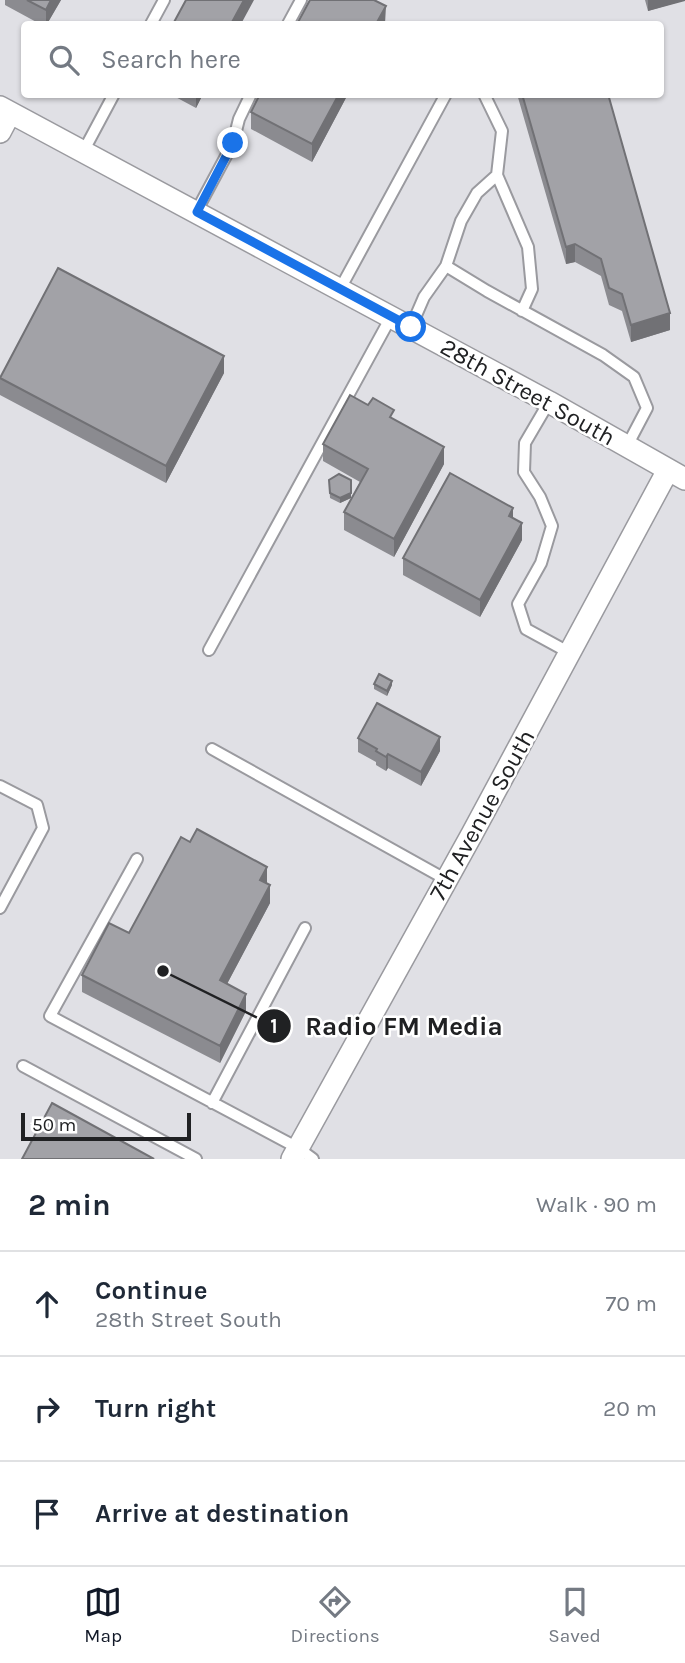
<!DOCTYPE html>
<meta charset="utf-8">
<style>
body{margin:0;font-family:Karla,sans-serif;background:#f6f6f7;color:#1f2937}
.scale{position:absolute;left:21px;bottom:18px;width:170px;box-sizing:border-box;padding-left:7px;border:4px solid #202123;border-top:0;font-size:19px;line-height:24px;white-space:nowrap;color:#202123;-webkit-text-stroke:5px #fff;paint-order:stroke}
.stop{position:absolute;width:21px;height:21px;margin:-16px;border:5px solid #1a73e8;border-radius:50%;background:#fff}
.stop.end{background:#1a73e8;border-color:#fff;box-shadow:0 2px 7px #0008}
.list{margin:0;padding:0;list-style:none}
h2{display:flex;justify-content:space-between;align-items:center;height:91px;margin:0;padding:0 28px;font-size:30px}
h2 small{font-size:23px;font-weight:400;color:#747a83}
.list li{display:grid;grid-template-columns:46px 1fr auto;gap:21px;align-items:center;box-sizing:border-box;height:105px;padding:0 28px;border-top:2px solid #e0e1e3}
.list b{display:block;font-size:26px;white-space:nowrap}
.list p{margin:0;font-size:23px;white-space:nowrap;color:#747a83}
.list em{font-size:23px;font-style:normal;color:#747a83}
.icon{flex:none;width:38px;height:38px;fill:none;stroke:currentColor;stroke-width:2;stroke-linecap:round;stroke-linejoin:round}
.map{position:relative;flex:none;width:685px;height:1159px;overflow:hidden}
.search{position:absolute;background:#fff;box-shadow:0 2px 5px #0004;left:21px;right:21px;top:21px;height:77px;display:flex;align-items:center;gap:18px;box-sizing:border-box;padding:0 24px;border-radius:7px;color:#747a83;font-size:26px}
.sheet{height:406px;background:#fff}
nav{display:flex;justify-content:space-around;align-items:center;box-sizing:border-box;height:98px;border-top:2px solid #e0e1e3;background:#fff;font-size:19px;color:#747a83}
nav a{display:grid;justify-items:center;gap:4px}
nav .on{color:#111827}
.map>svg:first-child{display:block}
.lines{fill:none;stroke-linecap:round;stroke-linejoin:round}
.lane-casing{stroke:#9a9a9f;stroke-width:14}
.street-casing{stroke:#9a9a9f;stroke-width:24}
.lane{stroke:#fff;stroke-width:10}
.street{stroke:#fff;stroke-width:21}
.wall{fill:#8b8b90}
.shaded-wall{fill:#717175}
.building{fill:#a2a2a7;stroke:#717175;stroke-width:2}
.route{stroke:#1a73e8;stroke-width:9}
.labels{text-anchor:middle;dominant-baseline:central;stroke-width:5;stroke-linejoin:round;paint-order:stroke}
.street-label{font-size:24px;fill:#202123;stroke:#fff}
.leader{fill:none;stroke:#202123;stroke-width:2.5}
.callout-dot{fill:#202123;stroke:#fff;stroke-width:2.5}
.mark-label{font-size:21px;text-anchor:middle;font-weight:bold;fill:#fff}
.callout-label{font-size:26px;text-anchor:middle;font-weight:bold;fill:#202123;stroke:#fff;stroke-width:5;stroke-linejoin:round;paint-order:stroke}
</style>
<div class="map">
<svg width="685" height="1159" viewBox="0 0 685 1159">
<rect width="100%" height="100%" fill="#e0e0e5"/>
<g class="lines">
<g class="lane-casing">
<path id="lane" d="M 151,24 L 164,0
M 288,24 L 301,0
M 484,94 L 502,131 L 497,175 L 528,247 L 532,289 L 522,311
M 83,152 L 114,94
M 196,212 L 233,143 L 239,119 L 251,94
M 446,266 L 461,221 L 477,193 L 497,175
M 340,289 L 446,94
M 411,327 L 424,297 L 446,266 L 487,291 L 603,355 L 634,377 L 647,408 L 627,446
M 549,402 L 525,443 L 524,472 L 540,497 L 552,526 L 541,563 L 518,604 L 526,629 L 570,653
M 209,650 L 391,317
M 212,749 L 447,880
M 0,786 L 37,805 L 43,828 L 0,908
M 137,859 L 50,1016 L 298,1148 L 313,1159
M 23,1066 L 196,1159
M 212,1103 L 305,928"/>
</g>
<g class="street-casing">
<path id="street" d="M 0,107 L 549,402 L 685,479
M 0,132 L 10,113
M 292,1159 L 472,834 L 668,470"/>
</g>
<use href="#lane" class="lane"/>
<use href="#street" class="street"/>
</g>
<path class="wall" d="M 5,0 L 61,0 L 47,24 L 40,24 L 5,5 Z
M 645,0 L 685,0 L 648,11 Z
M 170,94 L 203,94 L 196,108 Z
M 260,94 L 348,94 L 312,162 L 251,129 L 251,112 Z
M 517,94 L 608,94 L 670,330 L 631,342 L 622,311 L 609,305 L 601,276 L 575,262 L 566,264 Z
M 224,373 L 166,483 L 0,395 L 0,377 Z
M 394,419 L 444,464 L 394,557 L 344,530 L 344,512 L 360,482 L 323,461 L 323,444 Z
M 329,480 L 351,480 L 351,498 L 340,503 L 330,498 Z
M 513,518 L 522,540 L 480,617 L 403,575 L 403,558 Z
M 374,684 L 392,685 L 387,696 L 374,689 Z
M 358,738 L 440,751 L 421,786 L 388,768 L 386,771 L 376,765 L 376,762 L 358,752 Z
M 267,884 L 270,903 L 227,984 L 246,1011 L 220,1063 L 82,992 L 82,975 L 129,933 Z"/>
<path class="shaded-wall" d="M 51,0 L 61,0 L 47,24 L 46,24 L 46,10 Z
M 244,0 L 254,0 L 241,24 L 231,24 Z
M 648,0 L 685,0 L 685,1 L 648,11 Z
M 386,6 L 385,24 L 376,24 Z
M 196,94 L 203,94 L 196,108 Z
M 339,94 L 348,94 L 312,162 L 312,144 Z
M 575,244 L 575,262 L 566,264 L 566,247 Z
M 670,313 L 670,330 L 631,342 L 631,325 Z
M 224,356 L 224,373 L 166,483 L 166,466 Z
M 444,447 L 444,464 L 394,557 L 394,539 Z
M 351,493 L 351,498 L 340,503 L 340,498 Z
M 513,508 L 513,525 L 509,516 Z
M 522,523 L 522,540 L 480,617 L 480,600 Z
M 392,681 L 392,685 L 387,696 L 387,691 Z
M 440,737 L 440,751 L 421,786 L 421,772 Z
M 388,754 L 388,768 L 386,771 L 386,757 Z
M 267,867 L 267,884 L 260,880 Z
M 270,885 L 270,903 L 220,997 L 220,980 Z
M 246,994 L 246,1011 L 220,1063 L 220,1046 Z"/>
<path class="building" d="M 27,0 L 51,0 L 46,10 Z
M 186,0 L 244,0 L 231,24 L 173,24 Z
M 310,0 L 374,0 L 386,6 L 376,24 L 297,24 Z
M 260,94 L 339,94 L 312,144 L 251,112 Z
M 522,94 L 608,94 L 670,313 L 631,325 L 622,294 L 609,288 L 601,259 L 575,244 L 566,247 Z
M 58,268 L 224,356 L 166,466 L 0,378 Z
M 350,395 L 368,405 L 373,398 L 394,410 L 390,417 L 444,447 L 394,539 L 344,512 L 368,469 L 323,444 Z
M 450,473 L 513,508 L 509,516 L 522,523 L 480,600 L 403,558 Z
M 339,474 L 351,480 L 351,493 L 340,498 L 330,493 L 329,480 Z
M 379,674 L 392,681 L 387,691 L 374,684 Z
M 377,703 L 440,737 L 421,772 L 388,754 L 386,757 L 376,751 L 377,749 L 358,738 Z
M 197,829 L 267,867 L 260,880 L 270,885 L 220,980 L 246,994 L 220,1046 L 82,975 L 109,923 L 129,933 L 181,837 L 190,842 Z
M 52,1103 L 154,1159 L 22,1159 Z"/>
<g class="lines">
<path class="route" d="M 233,143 L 197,212 L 411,327"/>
</g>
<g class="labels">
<g class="street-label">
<text transform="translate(528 392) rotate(29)">28th Street South</text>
<text transform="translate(482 815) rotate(-61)">7th Avenue South</text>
</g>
</g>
<path class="leader" d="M163 971L274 1026"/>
<g class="callout-dot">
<circle cx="163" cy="971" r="7"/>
<circle cx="274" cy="1026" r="18"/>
</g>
<g class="mark-label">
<text x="274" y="1033">1</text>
</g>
<g class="callout-label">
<text x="404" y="1035">Radio FM Media</text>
</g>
</svg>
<div class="scale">50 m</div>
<div class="stop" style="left:411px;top:327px"></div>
<div class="stop end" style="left:233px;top:143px"></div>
<div class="search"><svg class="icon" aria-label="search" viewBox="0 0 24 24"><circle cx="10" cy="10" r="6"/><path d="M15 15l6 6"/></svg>Search here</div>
</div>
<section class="sheet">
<h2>2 min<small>Walk · 90 m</small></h2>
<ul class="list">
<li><svg class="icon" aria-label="ahead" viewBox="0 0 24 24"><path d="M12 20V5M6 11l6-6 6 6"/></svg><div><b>Continue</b><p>28th Street South</p></div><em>70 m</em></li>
<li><svg class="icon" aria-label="right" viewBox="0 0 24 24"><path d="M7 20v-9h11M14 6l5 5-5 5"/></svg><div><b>Turn right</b></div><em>20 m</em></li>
<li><svg class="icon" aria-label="arrive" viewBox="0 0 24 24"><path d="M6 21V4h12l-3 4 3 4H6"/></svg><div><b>Arrive at destination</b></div></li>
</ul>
</section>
<nav>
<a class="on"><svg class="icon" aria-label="map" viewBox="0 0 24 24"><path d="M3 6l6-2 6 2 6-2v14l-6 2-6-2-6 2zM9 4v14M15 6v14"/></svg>Map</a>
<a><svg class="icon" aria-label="directions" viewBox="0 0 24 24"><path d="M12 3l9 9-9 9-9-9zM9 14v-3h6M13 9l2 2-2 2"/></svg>Directions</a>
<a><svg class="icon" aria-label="saved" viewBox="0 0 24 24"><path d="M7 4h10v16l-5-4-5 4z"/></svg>Saved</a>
</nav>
